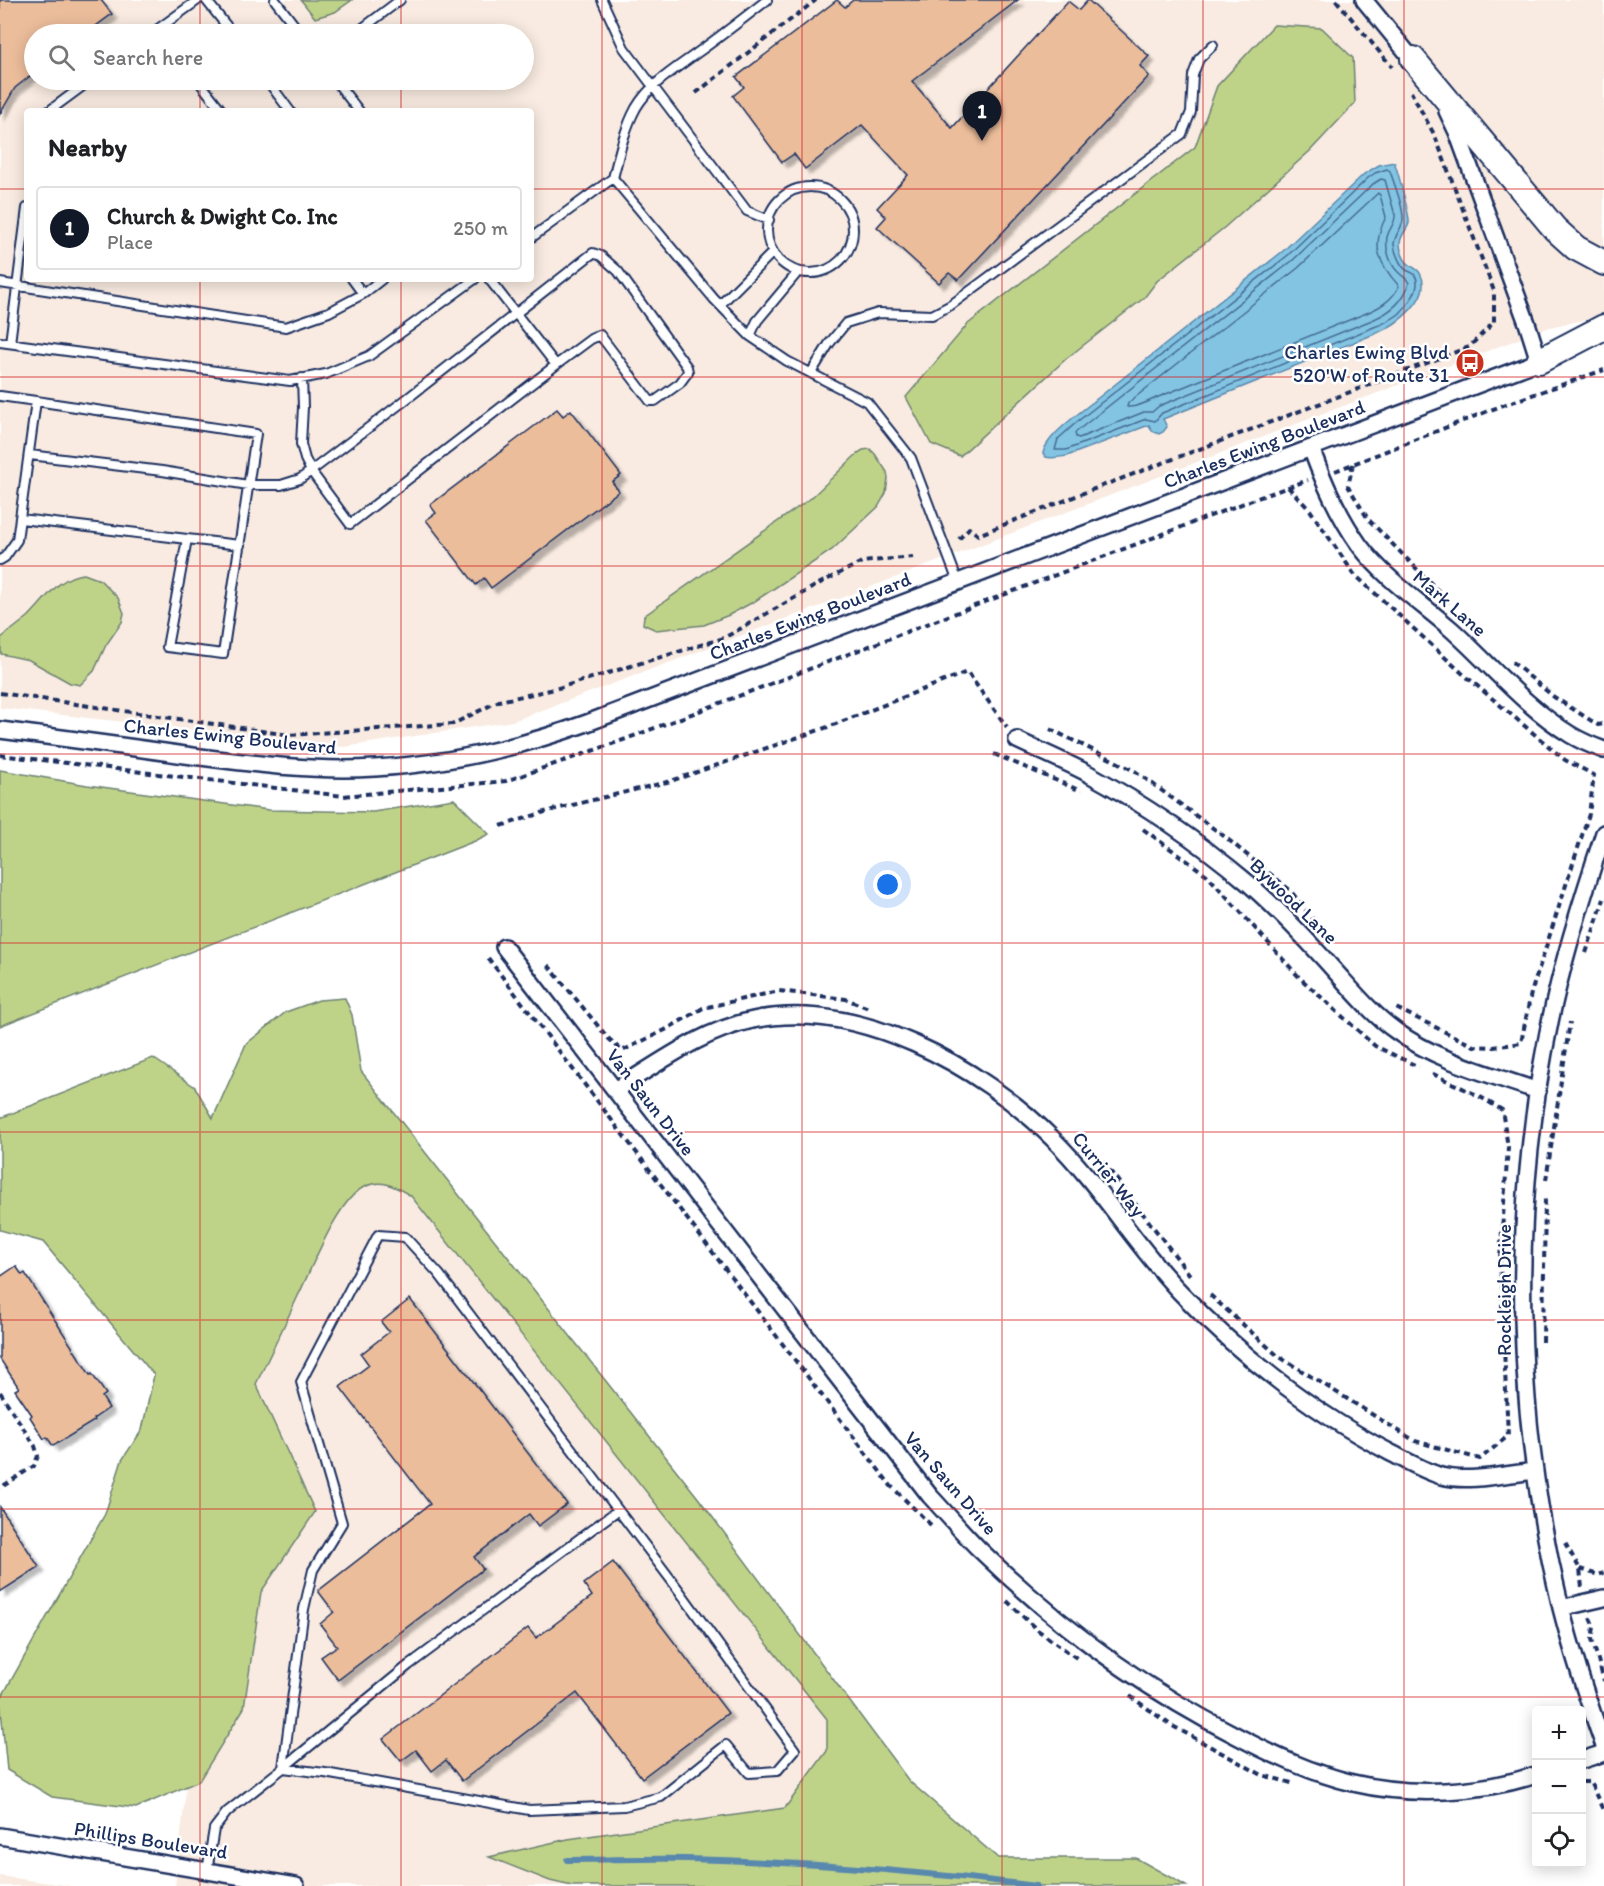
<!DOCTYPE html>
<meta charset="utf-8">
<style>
body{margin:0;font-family:Itim,sans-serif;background:#f6f6f6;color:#202124}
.controls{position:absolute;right:18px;bottom:18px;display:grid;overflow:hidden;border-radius:6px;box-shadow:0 3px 15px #0003}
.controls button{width:54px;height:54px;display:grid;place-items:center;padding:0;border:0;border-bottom:2px solid #e0e0e0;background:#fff;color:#202124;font:30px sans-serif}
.you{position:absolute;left:888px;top:885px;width:21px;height:21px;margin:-15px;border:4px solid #fff;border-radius:50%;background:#1a73e8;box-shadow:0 0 0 9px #1a73e833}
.badge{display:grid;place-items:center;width:39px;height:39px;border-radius:50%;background:#111827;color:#fff;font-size:20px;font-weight:700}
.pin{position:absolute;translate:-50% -50px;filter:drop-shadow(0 2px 3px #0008)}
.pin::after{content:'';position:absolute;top:32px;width:21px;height:18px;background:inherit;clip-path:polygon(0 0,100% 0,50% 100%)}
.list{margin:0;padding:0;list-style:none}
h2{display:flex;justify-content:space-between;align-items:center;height:78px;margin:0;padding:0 24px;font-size:26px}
h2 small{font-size:20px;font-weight:400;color:#757577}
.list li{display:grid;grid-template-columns:39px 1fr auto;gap:18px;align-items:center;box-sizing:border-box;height:84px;margin:0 12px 12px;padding:0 12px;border:2px solid #e0e0e0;border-radius:6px}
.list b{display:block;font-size:22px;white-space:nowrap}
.list p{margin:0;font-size:20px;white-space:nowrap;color:#757577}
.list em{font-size:20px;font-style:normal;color:#757577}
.icon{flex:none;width:33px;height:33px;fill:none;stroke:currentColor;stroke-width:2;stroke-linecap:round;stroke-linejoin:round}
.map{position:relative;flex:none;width:1604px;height:1886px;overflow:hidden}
.search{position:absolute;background:#fff;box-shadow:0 3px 15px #0003;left:24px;top:24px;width:510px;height:66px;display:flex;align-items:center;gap:15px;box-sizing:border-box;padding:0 21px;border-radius:33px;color:#757577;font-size:22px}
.panel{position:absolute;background:#fff;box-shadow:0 3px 15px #0003;left:24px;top:108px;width:510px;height:174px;border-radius:6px}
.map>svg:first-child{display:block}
.built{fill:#f9ebe1;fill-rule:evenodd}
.green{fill:#bfd388;stroke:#6d8173;stroke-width:1.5}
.water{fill:#83c4e3;stroke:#5988ae;stroke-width:1.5}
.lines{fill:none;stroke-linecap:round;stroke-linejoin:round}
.shore{stroke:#456b93;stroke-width:1.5}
.stream{stroke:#5988ae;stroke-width:6}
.building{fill:#ebbd9b;stroke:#1b2f5e;stroke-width:1.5;filter:url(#shadow)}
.lane-casing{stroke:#1b2f5e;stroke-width:12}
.street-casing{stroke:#1b2f5e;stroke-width:20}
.primary-casing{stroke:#1b2f5e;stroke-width:28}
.path{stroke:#1b2f5e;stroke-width:4;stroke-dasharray:6 4.5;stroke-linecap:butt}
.lane{stroke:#fff;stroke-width:8}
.street{stroke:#fff;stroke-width:15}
.primary{stroke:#fff;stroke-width:24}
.grid{fill:none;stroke:#d62828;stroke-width:1.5;stroke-opacity:0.55}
.labels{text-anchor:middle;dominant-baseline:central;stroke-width:5;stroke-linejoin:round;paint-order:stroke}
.poi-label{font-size:20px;fill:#1b2f5e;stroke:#fff;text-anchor:end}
.street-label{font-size:20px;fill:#1b2f5e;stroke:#fff}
</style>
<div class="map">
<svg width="1604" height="1886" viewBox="0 0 1604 1886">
<defs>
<filter id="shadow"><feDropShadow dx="5.5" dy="5.5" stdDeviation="1.5" flood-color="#0004"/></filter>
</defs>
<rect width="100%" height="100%" fill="#fff"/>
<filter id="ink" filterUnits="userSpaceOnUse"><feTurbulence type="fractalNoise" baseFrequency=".0167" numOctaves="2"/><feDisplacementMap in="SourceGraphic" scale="12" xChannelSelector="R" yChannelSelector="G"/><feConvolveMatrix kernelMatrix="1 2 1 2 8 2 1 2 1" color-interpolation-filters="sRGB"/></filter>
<g filter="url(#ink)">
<path class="built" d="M 0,0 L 1604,0 L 1604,316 L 1550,327 L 863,590 L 513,721 L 344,747 L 0,708 ZM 34,34 L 524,34 L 524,80 L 34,80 ZM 27,111 L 531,111 L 531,279 L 27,279 Z
M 379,1149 L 852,1741 L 803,1819 L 676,1886 L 175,1886 L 233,1374 Z
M 0,1876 L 71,1886 L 0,1886 Z"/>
<path class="green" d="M 301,0 L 352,0 L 335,12 L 315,18 Z
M 1274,25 L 1322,28 L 1353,58 L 1355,103 L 1310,151 L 1225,227 L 1157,281 L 1144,298 L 1067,358 L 960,456 L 931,444 L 906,397 L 968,324 L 1195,147 L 1217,86 Z
M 870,449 L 875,454 L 887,472 L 888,478 L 886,493 L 878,507 L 832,550 L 755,601 L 729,615 L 704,625 L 656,630 L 643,624 L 644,616 L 811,498 L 858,453 L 863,450 Z
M 84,574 L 100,580 L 118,598 L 124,613 L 122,622 L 106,645 L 94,671 L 80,685 L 70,683 L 29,660 L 1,654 L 1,638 C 10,631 19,624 28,617 C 45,601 58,576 84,574 Z
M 0,770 L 87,785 L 269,810 L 373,812 L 454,799 L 489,834 L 475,841 L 0,1026 Z
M 345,998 L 352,1015 L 361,1071 L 699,1499 L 909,1781 L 998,1858 L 1136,1858 L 1186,1886 L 572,1886 L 550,1881 L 489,1857 L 568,1839 L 785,1808 L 827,1751 L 827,1719 L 411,1196 C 396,1187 382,1178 364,1187 C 338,1199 311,1270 298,1296 C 284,1326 270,1355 256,1384 L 315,1512 L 261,1592 L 244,1708 L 199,1781 L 136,1808 L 52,1797 L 7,1770 L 0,1700 L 105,1514 L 122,1460 L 142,1430 L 154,1375 L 43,1242 L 0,1230 L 0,1118 L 153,1058 L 195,1087 L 213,1118 L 246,1044 L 286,1012 L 319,1000 Z"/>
<path class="water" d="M 1394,162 C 1397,168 1410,216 1409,223 C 1407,231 1400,235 1400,244 C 1400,250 1404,261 1409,264 C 1413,268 1417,268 1420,273 C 1434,298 1396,325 1377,333 L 1163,419 L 1167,427 L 1163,432 L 1159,434 L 1152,431 L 1149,425 L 1067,456 C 1060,457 1052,459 1046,457 L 1043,453 C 1046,440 1063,426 1074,417 L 1283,251 L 1364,174 L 1379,165 Z"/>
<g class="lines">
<path class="shore" d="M 1387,169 L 1390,171 C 1394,184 1404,207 1403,220 C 1402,229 1394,235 1394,245 C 1395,253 1400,265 1406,270 C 1408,271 1412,272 1414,274 C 1424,286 1407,306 1399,314 C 1391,320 1383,324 1374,327 L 1162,413 L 1155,421 L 1146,419 L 1066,450 L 1055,450 L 1058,439 L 1078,421 L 1287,256 L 1368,178 L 1375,173 Z
M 1381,179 L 1385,180 L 1395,215 C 1396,223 1389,228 1387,237 C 1385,249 1390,265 1399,273 C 1403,277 1407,278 1409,283 C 1404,302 1389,313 1372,320 L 1159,406 L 1152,412 L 1144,412 L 1079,438 L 1076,437 L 1075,433 L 1082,427 L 1292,261 L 1373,184 Z
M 1378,193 L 1380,195 L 1386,217 C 1371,245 1378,263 1399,286 C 1393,299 1382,306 1369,312 L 1156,398 C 1148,402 1136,408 1127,407 L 1128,403 L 1298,268 Z"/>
<path class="stream" d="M 567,1860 C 607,1860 646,1858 686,1859 C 803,1862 920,1871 1036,1886"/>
</g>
<path class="building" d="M 0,0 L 101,0 L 112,14 L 85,34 L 34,34 L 34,73 L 15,88 L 0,114 Z
M 837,0 L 845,7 L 853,0 L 1018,0 L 912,81 L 952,128 L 1068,1 L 1079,10 L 1088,0 L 1149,56 L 1140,66 L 1149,76 L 958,280 L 949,273 L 939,283 L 877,227 L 886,217 L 877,208 L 908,175 L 862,125 L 805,169 L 794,154 L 782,162 L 733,96 L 744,87 L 736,77 Z
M 557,409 L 563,416 L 571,410 L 621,475 L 612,482 L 619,491 L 491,588 L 484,578 L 476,585 L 426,520 L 436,513 L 430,505 Z
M 16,1266 L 22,1275 L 25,1273 L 90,1375 L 92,1374 L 106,1394 L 102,1397 L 109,1408 L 93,1419 L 94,1421 L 53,1446 L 47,1437 L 44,1439 L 30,1417 L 32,1415 L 15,1390 L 19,1388 L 0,1359 L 0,1277 Z
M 410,1299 L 567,1504 L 538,1526 L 529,1514 L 474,1557 L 483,1569 L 338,1680 L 321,1657 L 337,1646 L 320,1624 L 334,1612 L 318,1591 L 430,1504 L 340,1387 L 369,1365 L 361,1354 L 389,1332 L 381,1322 Z
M 0,1507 L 39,1567 L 0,1592 Z
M 613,1562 L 728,1713 L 642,1778 L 577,1693 L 462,1781 L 446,1760 L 432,1771 L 416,1750 L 401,1761 L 383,1739 L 528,1628 L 536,1638 L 592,1596 L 584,1584 Z"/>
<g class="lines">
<g class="lane-casing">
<path id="lane" d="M 206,0 L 233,34
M 275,0 L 301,34
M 602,0 L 624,48 L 747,211 L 769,220
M 151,34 L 198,0
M 355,34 L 400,0
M 198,80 L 222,111
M 267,80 L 290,111
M 335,80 L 359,111
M 49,111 L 91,80
M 613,178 L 714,299 L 750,336 L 787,361 L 867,402 L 911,458 L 958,582
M767 230a43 43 0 1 1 86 0a43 43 0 1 1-86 0Z
M 531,238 L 613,178 C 619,155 624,130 636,108 C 651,83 674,70 697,53 C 721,36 744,18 767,0
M 352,279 L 363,294 L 382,279
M 489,279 L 556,365 L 350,524 L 311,471 L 404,401 L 593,253 L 601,256 L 618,271 L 687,367 L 688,372 L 680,383 L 655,401 L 650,401 L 600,335 L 591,339 L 556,365
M 0,283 L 286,327 L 329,312 L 363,294
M 720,305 L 773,252
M 750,336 L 757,321 L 798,272
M 0,342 L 290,381 L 326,374 L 369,356 L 475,279
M 10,343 L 27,208
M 811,373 L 829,344 L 846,323 L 878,313 L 932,315 L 951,305 L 1182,134 L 1191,112 L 1193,75 L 1199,59 L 1213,45
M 0,396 L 36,401 L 17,540 L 5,557 L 0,560
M 30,455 L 162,471 L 248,485 L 281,485 L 300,479 L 311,471 L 305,459 L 301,444 L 303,407 L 302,378
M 21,519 L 187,539 L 167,647 L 223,654 L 256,434 L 36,401
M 187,539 L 240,545
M 283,1768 L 409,1665 L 618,1510
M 207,1871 L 214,1829 L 227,1812 L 283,1768 L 304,1609 L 313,1570 L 342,1523 L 301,1382 L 378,1235 L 405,1237 L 439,1274 L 678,1589 L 795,1750 L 777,1771 L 749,1773 L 726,1745 L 661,1797 L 624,1806 L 529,1810 L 325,1773 L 283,1768"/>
</g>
<g class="street-casing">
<path id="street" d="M 1364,0 L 1418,66
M 1447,111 L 1457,132 L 1527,323 L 1539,361
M 1311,448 C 1324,484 1338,515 1360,546 C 1385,579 1420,602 1451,629 C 1490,664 1525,707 1571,735 C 1581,741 1593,746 1604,750
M 0,730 C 62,738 123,746 185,755 C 248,763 311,772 375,768 C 448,764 518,748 587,723 L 1545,359
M 1017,740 C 1040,751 1064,761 1087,773 C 1144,804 1198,841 1248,883 C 1279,910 1307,940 1334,970 C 1354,992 1372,1014 1396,1031 C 1437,1061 1490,1074 1538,1091
M 1604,833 C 1583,895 1563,958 1550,1022 C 1510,1214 1514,1417 1561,1608 C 1573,1655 1588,1701 1604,1746
M 504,947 L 930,1496 C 946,1513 962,1532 979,1549 C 1055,1623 1140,1687 1235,1735 C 1273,1755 1311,1773 1353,1783 C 1412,1797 1479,1793 1536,1775
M 615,1090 C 659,1063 701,1031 753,1020 C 857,998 980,1066 1052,1138 C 1100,1185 1134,1244 1180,1292 C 1241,1356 1312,1412 1391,1453 C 1407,1461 1424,1471 1441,1476 C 1471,1483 1505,1474 1535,1471
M 1561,1608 L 1604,1598
M 1582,1760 L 1604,1753
M 0,1836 L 296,1886"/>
</g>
<g class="primary-casing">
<path id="primary" d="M 1413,59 L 1555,229 L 1576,248 L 1604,263
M 1539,361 L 1604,327"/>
</g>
<path class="path" d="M 1336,0 L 1392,67
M 696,93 L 816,0
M 1353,464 L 1348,486 L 1368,519 L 1450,603
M 1335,471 L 1506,404 L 1604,370
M 1288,487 L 1310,510 L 1354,574 L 1462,673 L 1565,760 L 1594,775 L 1589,814 L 1531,993 L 1521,1043 L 1494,1047 L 1474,1046 L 1396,1008
M 959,539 L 969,528 L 978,535 L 1086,492 L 1469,347 L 1494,322 L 1494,291 L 1435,136 L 1411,92
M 1512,662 L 1554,697 L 1598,725 L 1604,724
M 0,693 L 289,735 L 453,724 L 499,701 L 555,689 L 724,638 L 824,581 L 862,562 L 913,557
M 1050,729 L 1135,771 L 1225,837 L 1290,890 L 1315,922
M 994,754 L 1081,791
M 0,755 L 343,796 L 506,781 L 618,742 L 1252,500 L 1308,480
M 501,826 L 548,811 L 671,781 L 828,727 L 967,672 L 1007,727
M 1143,829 L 1207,875 L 1300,978 L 1375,1046 L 1419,1067
M 1586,953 L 1604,899
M 488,958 L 891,1486 L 932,1526
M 548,965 L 608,1038 L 622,1051 L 667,1029 L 703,1008 L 779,991 L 846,999 L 871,1009
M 1087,1148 L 1104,1163 L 1190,1275
M 1546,1180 L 1570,1022
M 1210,1295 L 1278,1356 L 1415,1441 L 1480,1459 L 1508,1436 L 1500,1259 L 1508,1147 L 1502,1110 L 1477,1095 L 1429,1072
M 1543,1342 L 1545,1197
M 0,1392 L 35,1446 L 38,1456 L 34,1466 L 0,1488
M 1565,1543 L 1580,1569 L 1582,1588
M 1580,1569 L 1598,1575 L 1604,1573
M 1007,1601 L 1036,1629 L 1078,1659
M 1590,1618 L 1594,1627 L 1592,1639 L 1604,1681
M 1130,1696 L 1169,1724 L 1262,1775 L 1295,1784
M 1582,1782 L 1590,1782 L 1604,1812"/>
<use href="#lane" class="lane"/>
<use href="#street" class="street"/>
<use href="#primary" class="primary"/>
</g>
</g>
<path class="grid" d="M 200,0 L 200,34M 401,0 L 401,34M 602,0 L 602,1886M 802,0 L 802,1886M 1002,0 L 1002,1886M 1203,0 L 1203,1886M 1404,0 L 1404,1886M 200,80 L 200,111M 401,80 L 401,111M 0,189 L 27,189M 531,189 L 1604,189M 200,279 L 200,1886M 401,279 L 401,1886M 0,377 L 1604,377M 0,566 L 1604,566M 0,754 L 1604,754M 0,943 L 1604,943M 0,1132 L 1604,1132M 0,1320 L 1604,1320M 0,1509 L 1604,1509M 0,1697 L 1604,1697"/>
<defs>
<g id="bus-disc" transform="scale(1.5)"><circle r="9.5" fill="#c8321e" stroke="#fff"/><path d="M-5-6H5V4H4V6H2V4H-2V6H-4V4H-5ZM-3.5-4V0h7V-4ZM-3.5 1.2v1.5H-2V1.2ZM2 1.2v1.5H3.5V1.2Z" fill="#fff"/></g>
</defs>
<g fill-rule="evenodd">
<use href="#bus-disc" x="1470" y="363"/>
</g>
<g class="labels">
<g class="poi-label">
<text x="1449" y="352">Charles Ewing Blvd<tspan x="1449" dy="23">520'W of Route 31</tspan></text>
</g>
<g class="street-label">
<text transform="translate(1264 444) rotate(-21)">Charles Ewing Boulevard</text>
<text transform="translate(1450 603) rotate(41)">Mark Lane</text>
<text transform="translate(810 616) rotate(-21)">Charles Ewing Boulevard</text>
<text transform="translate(230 736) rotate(6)">Charles Ewing Boulevard</text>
<text transform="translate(1294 901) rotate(44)">Bywood Lane</text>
<text transform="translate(651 1102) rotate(52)">Van Saun Drive</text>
<text transform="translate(1109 1174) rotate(51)">Currier Way</text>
<text transform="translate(1504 1290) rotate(-90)">Rockleigh Drive</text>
<text transform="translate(951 1483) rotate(49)">Van Saun Drive</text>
<text transform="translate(151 1840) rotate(9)">Phillips Boulevard</text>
</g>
</g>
</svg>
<div class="controls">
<button>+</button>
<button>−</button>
<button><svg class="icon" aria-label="locate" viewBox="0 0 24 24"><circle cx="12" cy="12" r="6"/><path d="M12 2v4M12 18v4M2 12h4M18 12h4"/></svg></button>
</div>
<div class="you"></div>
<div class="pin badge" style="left:982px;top:141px">1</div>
<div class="search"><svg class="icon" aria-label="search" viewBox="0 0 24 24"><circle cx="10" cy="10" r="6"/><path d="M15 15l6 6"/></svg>Search here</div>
<section class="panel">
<h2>Nearby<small></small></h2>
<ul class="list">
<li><span class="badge">1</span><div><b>Church &amp; Dwight Co. Inc</b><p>Place</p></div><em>250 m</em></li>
</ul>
</section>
</div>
